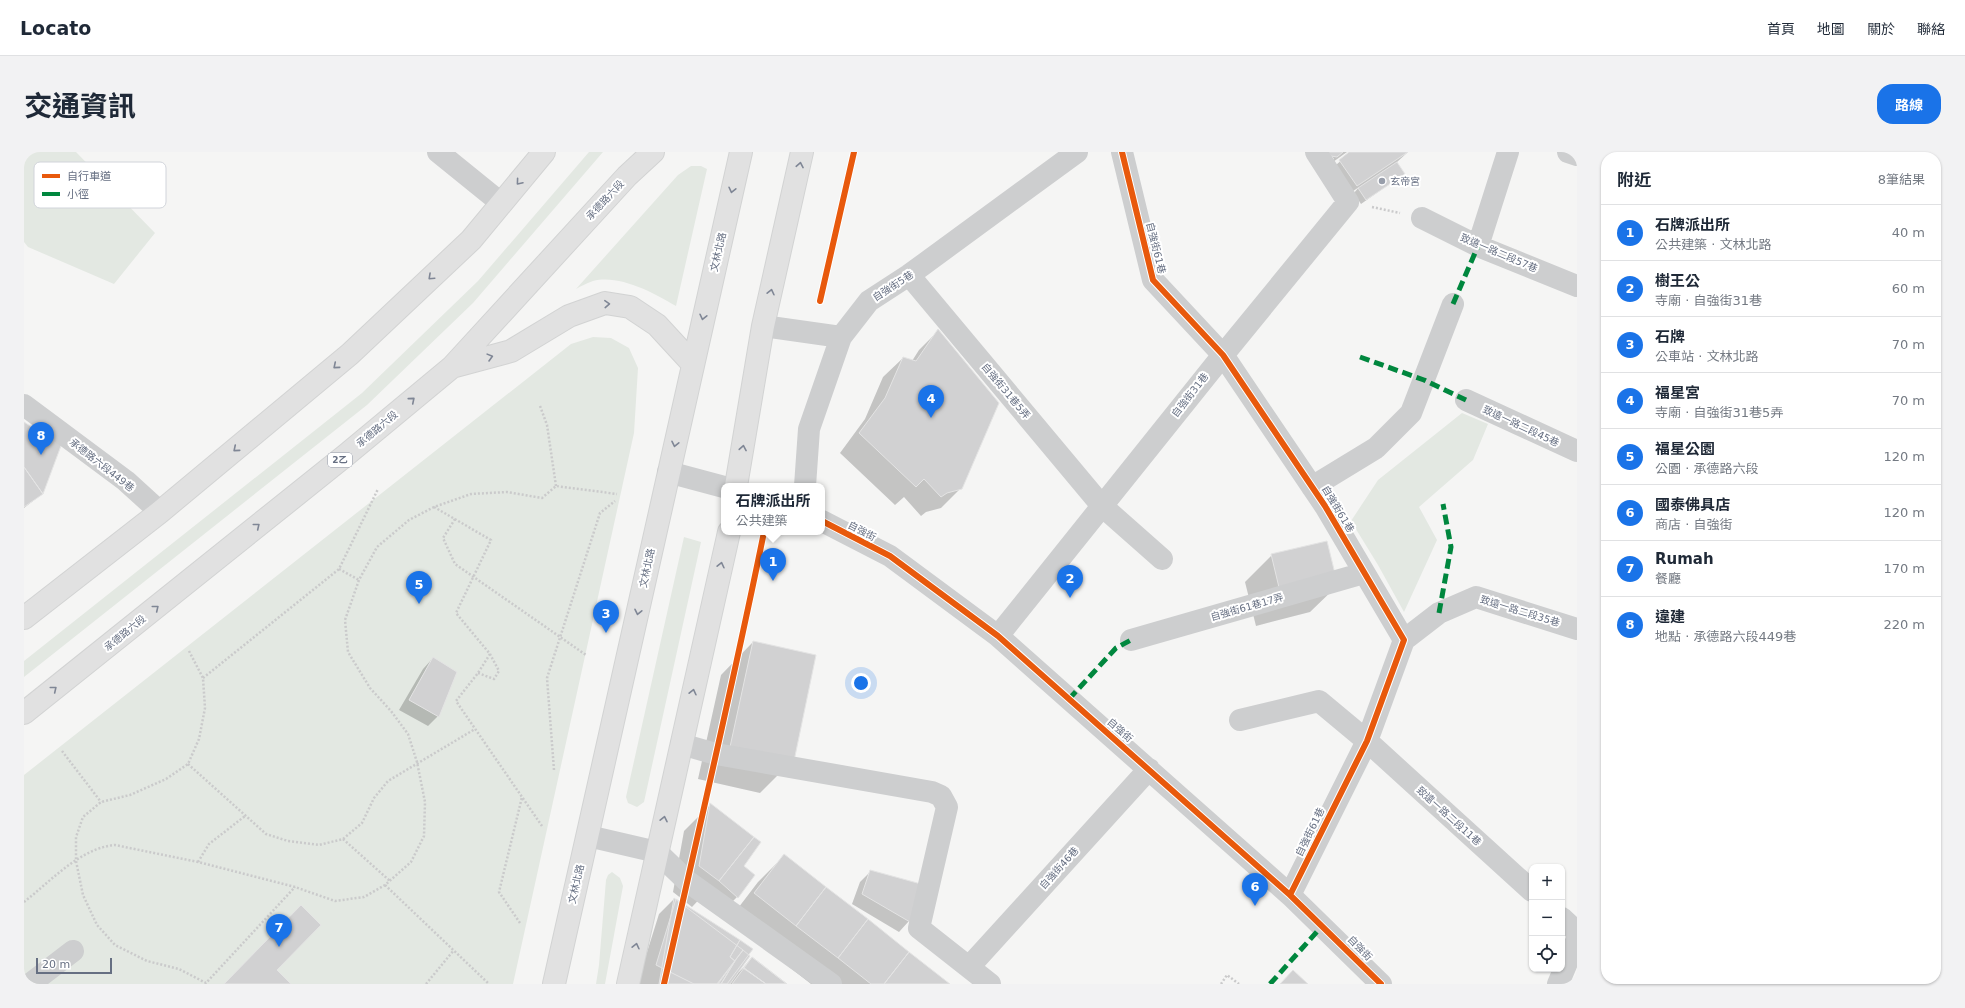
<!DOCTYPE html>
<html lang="zh-TW">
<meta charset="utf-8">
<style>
body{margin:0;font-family:"DejaVu Sans","Noto Sans TC",sans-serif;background:#f2f2f3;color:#1f2937}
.controls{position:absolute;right:12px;bottom:12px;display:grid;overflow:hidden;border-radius:8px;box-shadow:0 1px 3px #0004}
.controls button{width:36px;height:36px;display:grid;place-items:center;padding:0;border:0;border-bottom:1px solid #e0e1e3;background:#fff;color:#1f2937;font:20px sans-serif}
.scale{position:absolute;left:12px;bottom:10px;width:76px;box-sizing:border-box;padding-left:4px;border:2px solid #666f82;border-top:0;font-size:11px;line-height:14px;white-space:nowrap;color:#666f82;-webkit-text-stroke:3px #fff;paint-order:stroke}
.you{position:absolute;left:837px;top:531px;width:14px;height:14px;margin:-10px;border:3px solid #fff;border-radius:50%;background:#1a73e8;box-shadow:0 0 0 6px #1a73e833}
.badge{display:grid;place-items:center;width:26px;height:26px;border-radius:50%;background:#1a73e8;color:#fff;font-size:13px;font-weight:700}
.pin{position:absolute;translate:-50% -33px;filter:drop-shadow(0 1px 2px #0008)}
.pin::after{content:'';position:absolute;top:21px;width:14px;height:12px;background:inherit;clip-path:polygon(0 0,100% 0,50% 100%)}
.popup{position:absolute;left:697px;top:331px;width:104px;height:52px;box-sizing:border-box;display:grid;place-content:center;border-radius:8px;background:#fff;filter:drop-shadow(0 1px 3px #0005);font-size:13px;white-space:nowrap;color:#747a83}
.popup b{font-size:15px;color:#1f2937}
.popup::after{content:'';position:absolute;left:50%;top:100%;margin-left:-8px;border:8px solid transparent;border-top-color:#fff}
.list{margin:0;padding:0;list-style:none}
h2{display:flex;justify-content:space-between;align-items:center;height:52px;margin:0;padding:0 16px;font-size:17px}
h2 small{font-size:13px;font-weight:400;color:#747a83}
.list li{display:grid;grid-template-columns:26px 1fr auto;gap:12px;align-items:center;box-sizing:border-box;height:56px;padding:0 16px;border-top:1px solid #e0e1e3}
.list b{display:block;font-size:15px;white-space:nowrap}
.list p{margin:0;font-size:13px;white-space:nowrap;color:#747a83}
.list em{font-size:13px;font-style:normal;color:#747a83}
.icon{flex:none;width:22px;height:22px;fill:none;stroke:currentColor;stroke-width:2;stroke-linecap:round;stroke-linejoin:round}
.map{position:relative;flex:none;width:1553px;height:832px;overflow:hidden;border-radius:16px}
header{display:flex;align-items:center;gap:24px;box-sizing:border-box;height:56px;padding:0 20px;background:#fff;border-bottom:1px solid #e0e1e3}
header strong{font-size:19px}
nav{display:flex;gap:22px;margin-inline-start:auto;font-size:14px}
.intro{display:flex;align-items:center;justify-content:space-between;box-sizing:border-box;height:96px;padding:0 24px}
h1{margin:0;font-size:28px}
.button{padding:10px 18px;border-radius:16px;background:#1a73e8;color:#fff;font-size:14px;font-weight:700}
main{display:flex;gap:24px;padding:0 24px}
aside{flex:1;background:#fff;border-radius:16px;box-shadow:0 1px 3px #0004}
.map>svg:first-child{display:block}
.green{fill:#e3e8e2}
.shadow{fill:#0003}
.building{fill:#d1d1d2;stroke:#e4e4e4}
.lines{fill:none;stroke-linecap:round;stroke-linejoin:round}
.major-casing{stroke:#d2d3d3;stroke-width:24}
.path{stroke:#cacacb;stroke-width:2.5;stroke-dasharray:2 2;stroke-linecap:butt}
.minor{stroke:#cdcecf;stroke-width:22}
.major{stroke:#e1e1e1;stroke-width:22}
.quiet{stroke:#00873e;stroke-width:5;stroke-dasharray:10 5;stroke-linecap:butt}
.cycleway-casing{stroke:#fff;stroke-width:8}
.cycleway{stroke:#e8590c;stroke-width:6}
.oneway{stroke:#7f8695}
.poi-dot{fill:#989eaa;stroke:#fff;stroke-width:1.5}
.labels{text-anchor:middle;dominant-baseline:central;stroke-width:4;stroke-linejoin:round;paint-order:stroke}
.shield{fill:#fff;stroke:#949aa8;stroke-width:1}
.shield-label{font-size:9px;font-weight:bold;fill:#666f82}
.poi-label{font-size:10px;fill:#666f82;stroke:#fff;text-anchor:start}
.street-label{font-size:10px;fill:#666f82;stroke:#fff}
.key{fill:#fff;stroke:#d1d4da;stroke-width:1}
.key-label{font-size:11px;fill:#666f82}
</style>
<header>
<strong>Locato</strong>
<nav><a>首頁</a><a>地圖</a><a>關於</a><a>聯絡</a></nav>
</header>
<div class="intro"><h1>交通資訊</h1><a class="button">路線</a></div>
<main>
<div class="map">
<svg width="1553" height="832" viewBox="0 0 1553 832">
<rect width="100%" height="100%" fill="#f5f5f4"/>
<path class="green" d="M 0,0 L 52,0 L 131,81 L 90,132 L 4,95 L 0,90 Z
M 565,0 L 579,0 L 449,151 L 343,253 L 0,525 L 0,509 L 338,241 L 454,129 Z
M 667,14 L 677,14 L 683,17 L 652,154 C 630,141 595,122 569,129 C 563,131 557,134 552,137 L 654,23 Z
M 569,185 L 587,186 L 605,196 L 614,216 L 610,281 L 489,832 L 0,832 L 0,623 L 547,192 Z
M 1438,261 L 1464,272 L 1449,308 L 1395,355 L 1413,388 L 1380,460 L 1354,413 L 1327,369 L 1354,328 Z
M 660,385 L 677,390 L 620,650 L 613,655 L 604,651 L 602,645 Z
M 588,720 L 596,726 L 599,734 L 581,832 L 572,832 L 575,813 L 582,728 L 584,723 Z"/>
<path class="shadow" d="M 1305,0 L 1323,0 L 1302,15 L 1310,7 Z
M 1327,0 L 1384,0 L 1373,10 L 1374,26 L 1337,52 L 1330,41 L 1335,35 L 1322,44 L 1305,19 Z
M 914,179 L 937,336 L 917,356 L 902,360 L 897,364 L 880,345 L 871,353 L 816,301 L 841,267 L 859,225 L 879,206 L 888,209 L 895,198 Z
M 0,271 L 18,342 L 0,356 Z
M 1248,403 L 1313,434 L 1286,460 L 1232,474 L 1221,430 Z
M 729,490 L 769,608 L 736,641 L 674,627 L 697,523 Z
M 409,506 L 414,564 L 404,574 L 375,558 L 399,517 Z
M 686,653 L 718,714 L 713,745 L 703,755 L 684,738 L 668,755 L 649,740 L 660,679 Z
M 760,704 L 925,832 L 787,832 L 705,768 L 734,730 Z
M 846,720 L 885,769 L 875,780 L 828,752 L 836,730 Z
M 650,747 L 715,820 L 728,807 L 761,832 L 613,832 L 635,762 Z"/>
<path class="building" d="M 1304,0 L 1319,0 L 1313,5 L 1307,4 Z
M 1325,0 L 1384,0 L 1333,34 L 1315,8 Z
M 1373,10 L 1381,22 L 1342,48 L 1334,36 Z
M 914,177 L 975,251 L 938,337 L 923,341 L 917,345 L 900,327 L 892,335 L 835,281 L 861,246 L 879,205 L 892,209 Z
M 0,270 L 17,281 L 19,279 L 38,291 L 19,342 L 0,315 Z
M 0,315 L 19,342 L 0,355 Z
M 1303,389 L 1314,434 L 1258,448 L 1247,402 Z
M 729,489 L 792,503 L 770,609 L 706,595 Z
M 409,505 L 433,520 L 415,565 L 385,548 Z
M 686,651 L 730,685 L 695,729 L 675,714 Z
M 730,685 L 737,690 L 720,714 L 731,723 L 714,746 L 695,729 Z
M 760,702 L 802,735 L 772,774 L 730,741 Z
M 846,718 L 897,732 L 886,770 L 838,742 Z
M 802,735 L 844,767 L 814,806 L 772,774 Z
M 650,746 L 719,798 L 694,832 L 635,832 Z
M 652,747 L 716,788 L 706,805 L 711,809 L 697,832 L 670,832 L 632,813 Z
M 277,753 L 297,773 L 253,818 L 267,832 L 200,832 Z
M 844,767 L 885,800 L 860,832 L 847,832 L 814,806 Z
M 716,788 L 729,797 L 703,832 L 697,832 L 711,809 L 706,805 Z
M 719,798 L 726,804 L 706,832 L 693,832 Z
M 885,800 L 926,832 L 860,832 Z
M 728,805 L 763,832 L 742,832 L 720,816 Z
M 728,805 L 763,832 L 742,832 L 719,816 Z
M 720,816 L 742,832 L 708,832 Z
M 1269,818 L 1284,832 L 1256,832 Z"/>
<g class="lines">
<g class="major-casing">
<path id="major" d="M 428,215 L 487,199 L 545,164 L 581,151 L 606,155 L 633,173 L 668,211
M 712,334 L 739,174 L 778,0
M 0,466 L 136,360 L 326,202 L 447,88 L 520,0
M 0,561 L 322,303 L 428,215 L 603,24 L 629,0
M 530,832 L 717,0
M 604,832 L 705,380"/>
</g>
<path class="path" d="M 1348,55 L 1376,61
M 516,254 L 523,273 L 532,334
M 410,355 L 467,388 L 432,461 L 466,502 L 454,521 L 432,549 L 518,674
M 431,367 L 419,386 L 431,412 L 562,503
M 315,417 L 335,428
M 165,499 L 179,526 L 181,556 L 175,587 L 164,612 L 142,627 L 106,643 L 77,650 L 59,665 L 52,685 L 52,709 L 59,743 L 73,773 L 91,793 L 123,809 L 155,817 L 182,831 L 271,735
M 454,521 L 470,527 L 475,519 L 466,502
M 179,526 L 315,417 L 354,337
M 701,567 L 740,380
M 38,599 L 77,650
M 164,612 L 242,682 L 264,689 L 295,693 L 319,687 L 338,671 L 350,646 L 364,629 L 451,577
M 530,618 L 523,526 L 576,361 L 591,349
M 319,687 L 366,729
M 174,710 L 185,692 L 221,664
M 361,733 L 465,832
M 0,750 C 27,729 56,696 91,693 L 174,710 L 271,735 L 311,749 L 340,745 L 361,733 L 387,710 L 400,684 L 401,650 L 393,610 L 384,582 L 367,559 L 346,536 L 324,500 L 321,468 L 335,428 L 353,395 L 385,368 L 410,355 L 447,342 L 483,340 L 518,346 L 532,334 L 593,342
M 496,771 L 475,740 L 498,645
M 402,832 L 430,798
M 1197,832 L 1203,823 L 1215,832"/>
<path class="minor" d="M 414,0 L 477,51
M 1098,0 L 1129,128 L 1199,203 L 1301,354 L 1380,488 L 1343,589 L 1266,743
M 1544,0 L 1553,3
M 1398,66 L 1454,94 L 1553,134
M 1454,94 L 1484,0
M 885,123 L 1078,354 L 1138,407
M 739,174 L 817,185
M 1442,248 L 1553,299
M 0,253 L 102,329 L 136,360
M 644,320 L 700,335
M 781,334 L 785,277 L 817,185 L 845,149 L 885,123 L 1053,0
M 1288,335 L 1352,296 L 1387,261 L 1429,152
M 798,369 L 866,404 L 974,484 L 1266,743 L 1357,832
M 974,484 L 1199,203 L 1324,50 L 1292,0
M 1107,488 L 1340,421
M 1380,488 L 1415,461 L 1452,445 L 1553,477
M 1216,568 L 1295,549 L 1343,589 L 1508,739
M 657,592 L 692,602 L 908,640 L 917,644 L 923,655 L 895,776 L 966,832
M 564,684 L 633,700 L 663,729 L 807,832
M 1538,766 L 1553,780
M 945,815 L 1125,617
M 6,832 L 49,799
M 1534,832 L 1553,787"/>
<use href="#major" class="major"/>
<path class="quiet" d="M 1429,152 L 1454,94
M 1336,205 L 1400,228 L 1442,248
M 1415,461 L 1427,395 L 1419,352
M 1045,547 L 1092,496 L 1107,488
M 1246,832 L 1299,773"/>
<g class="cycleway-casing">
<path id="cycleway" d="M 1098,0 L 1129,128 L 1199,203 L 1301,354 L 1380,488 L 1343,589 L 1266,743
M 796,149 L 830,0
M 798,369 L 866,404 L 974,484 L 1266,743 L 1357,832
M 640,832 C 674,682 709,532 740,380"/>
</g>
<use href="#cycleway" class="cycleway"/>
</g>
<defs><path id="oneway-chevron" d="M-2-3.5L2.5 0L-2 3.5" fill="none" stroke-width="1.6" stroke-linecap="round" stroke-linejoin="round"/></defs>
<g class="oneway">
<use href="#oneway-chevron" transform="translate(776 13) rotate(-79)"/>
<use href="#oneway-chevron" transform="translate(495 30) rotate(130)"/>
<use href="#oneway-chevron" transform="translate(708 38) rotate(103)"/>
<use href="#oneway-chevron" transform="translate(407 125) rotate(137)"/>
<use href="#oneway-chevron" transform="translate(747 140) rotate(-77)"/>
<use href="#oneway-chevron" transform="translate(583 152) rotate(-3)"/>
<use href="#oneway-chevron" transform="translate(679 165) rotate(103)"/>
<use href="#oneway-chevron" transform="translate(466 205) rotate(-15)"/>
<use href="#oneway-chevron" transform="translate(312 214) rotate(140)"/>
<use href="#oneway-chevron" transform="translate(388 248) rotate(-40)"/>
<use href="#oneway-chevron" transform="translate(651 292) rotate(102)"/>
<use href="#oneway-chevron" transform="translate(719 296) rotate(-80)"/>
<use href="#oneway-chevron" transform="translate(212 297) rotate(140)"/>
<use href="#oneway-chevron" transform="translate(233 374) rotate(-39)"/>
<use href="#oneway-chevron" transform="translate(697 413) rotate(-77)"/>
<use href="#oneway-chevron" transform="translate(132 456) rotate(-39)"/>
<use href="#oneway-chevron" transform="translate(614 460) rotate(102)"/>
<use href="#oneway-chevron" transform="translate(30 537) rotate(-39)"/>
<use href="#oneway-chevron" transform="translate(669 540) rotate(-77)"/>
<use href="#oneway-chevron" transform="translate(640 667) rotate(-78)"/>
<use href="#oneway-chevron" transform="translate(612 794) rotate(-77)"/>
</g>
<circle class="poi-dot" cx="1358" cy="29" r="4"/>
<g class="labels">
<rect class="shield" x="304" y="301" width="24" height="14" rx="3"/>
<g class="shield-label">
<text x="316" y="308">2乙</text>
</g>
<g class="poi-label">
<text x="1366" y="29">玄帝宮</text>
</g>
<g class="street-label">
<text transform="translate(581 48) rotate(-47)">承德路六段</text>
<text transform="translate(1132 96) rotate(76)">自強街61巷</text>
<text transform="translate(694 100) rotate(-77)">文林北路</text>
<text transform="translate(1475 101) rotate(23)">致遠一路二段57巷</text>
<text transform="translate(869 134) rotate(-33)">自強街5巷</text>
<text transform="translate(982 239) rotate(50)">自強街31巷5弄</text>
<text transform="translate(1166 243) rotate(-52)">自強街31巷</text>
<text transform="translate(1497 274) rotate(25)">致遠一路二段45巷</text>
<text transform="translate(353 277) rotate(-40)">承德路六段</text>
<text transform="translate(78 313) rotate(38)">承德路六段449巷</text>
<text transform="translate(1314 357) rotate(59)">自強街61巷</text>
<text transform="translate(838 379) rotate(27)">自強街</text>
<text transform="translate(623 416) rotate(-78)">文林北路</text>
<text transform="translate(1223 455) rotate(-16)">自強街61巷17弄</text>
<text transform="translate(1496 459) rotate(17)">致遠一路二段35巷</text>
<text transform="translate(101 481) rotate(-39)">承德路六段</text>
<text transform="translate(1096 578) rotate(41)">自強街</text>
<text transform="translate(1425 664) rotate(42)">致遠一路二段11巷</text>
<text transform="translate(1286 680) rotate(-64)">自強街61巷</text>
<text transform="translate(1035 716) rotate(-48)">自強街46巷</text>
<text transform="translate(552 732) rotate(-77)">文林北路</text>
<text transform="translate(1336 796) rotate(46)">自強街</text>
</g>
</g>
<rect x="10" y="10" width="132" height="46" rx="6" class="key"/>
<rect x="18" y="22" width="18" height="4" fill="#e8590c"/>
<rect x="18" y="40" width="18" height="4" fill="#00873e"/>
<g class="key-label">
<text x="43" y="28">自行車道</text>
<text x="43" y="46">小徑</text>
</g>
</svg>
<div class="controls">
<button>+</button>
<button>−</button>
<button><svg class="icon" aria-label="locate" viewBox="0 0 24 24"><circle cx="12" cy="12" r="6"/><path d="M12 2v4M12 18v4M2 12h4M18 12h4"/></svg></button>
</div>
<div class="scale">20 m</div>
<div class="you"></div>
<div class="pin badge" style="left:749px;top:429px">1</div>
<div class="popup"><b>石牌派出所</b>公共建築</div>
<div class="pin badge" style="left:1046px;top:446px">2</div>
<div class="pin badge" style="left:582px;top:481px">3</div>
<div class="pin badge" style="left:907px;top:266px">4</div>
<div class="pin badge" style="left:395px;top:452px">5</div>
<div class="pin badge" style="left:1231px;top:754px">6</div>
<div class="pin badge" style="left:255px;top:795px">7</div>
<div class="pin badge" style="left:17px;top:303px">8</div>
</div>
<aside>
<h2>附近<small>8筆結果</small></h2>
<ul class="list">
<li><span class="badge">1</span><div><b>石牌派出所</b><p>公共建築 · 文林北路</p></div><em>40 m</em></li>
<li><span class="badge">2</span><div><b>樹王公</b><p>寺廟 · 自強街31巷</p></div><em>60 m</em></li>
<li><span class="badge">3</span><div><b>石牌</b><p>公車站 · 文林北路</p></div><em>70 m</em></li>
<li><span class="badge">4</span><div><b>福星宮</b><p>寺廟 · 自強街31巷5弄</p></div><em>70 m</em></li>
<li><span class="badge">5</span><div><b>福星公園</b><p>公園 · 承德路六段</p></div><em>120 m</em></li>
<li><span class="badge">6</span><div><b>國泰佛具店</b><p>商店 · 自強街</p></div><em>120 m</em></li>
<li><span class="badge">7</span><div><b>Rumah</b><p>餐廳</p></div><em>170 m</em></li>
<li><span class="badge">8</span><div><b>違建</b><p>地點 · 承德路六段449巷</p></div><em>220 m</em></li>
</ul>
</aside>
</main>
